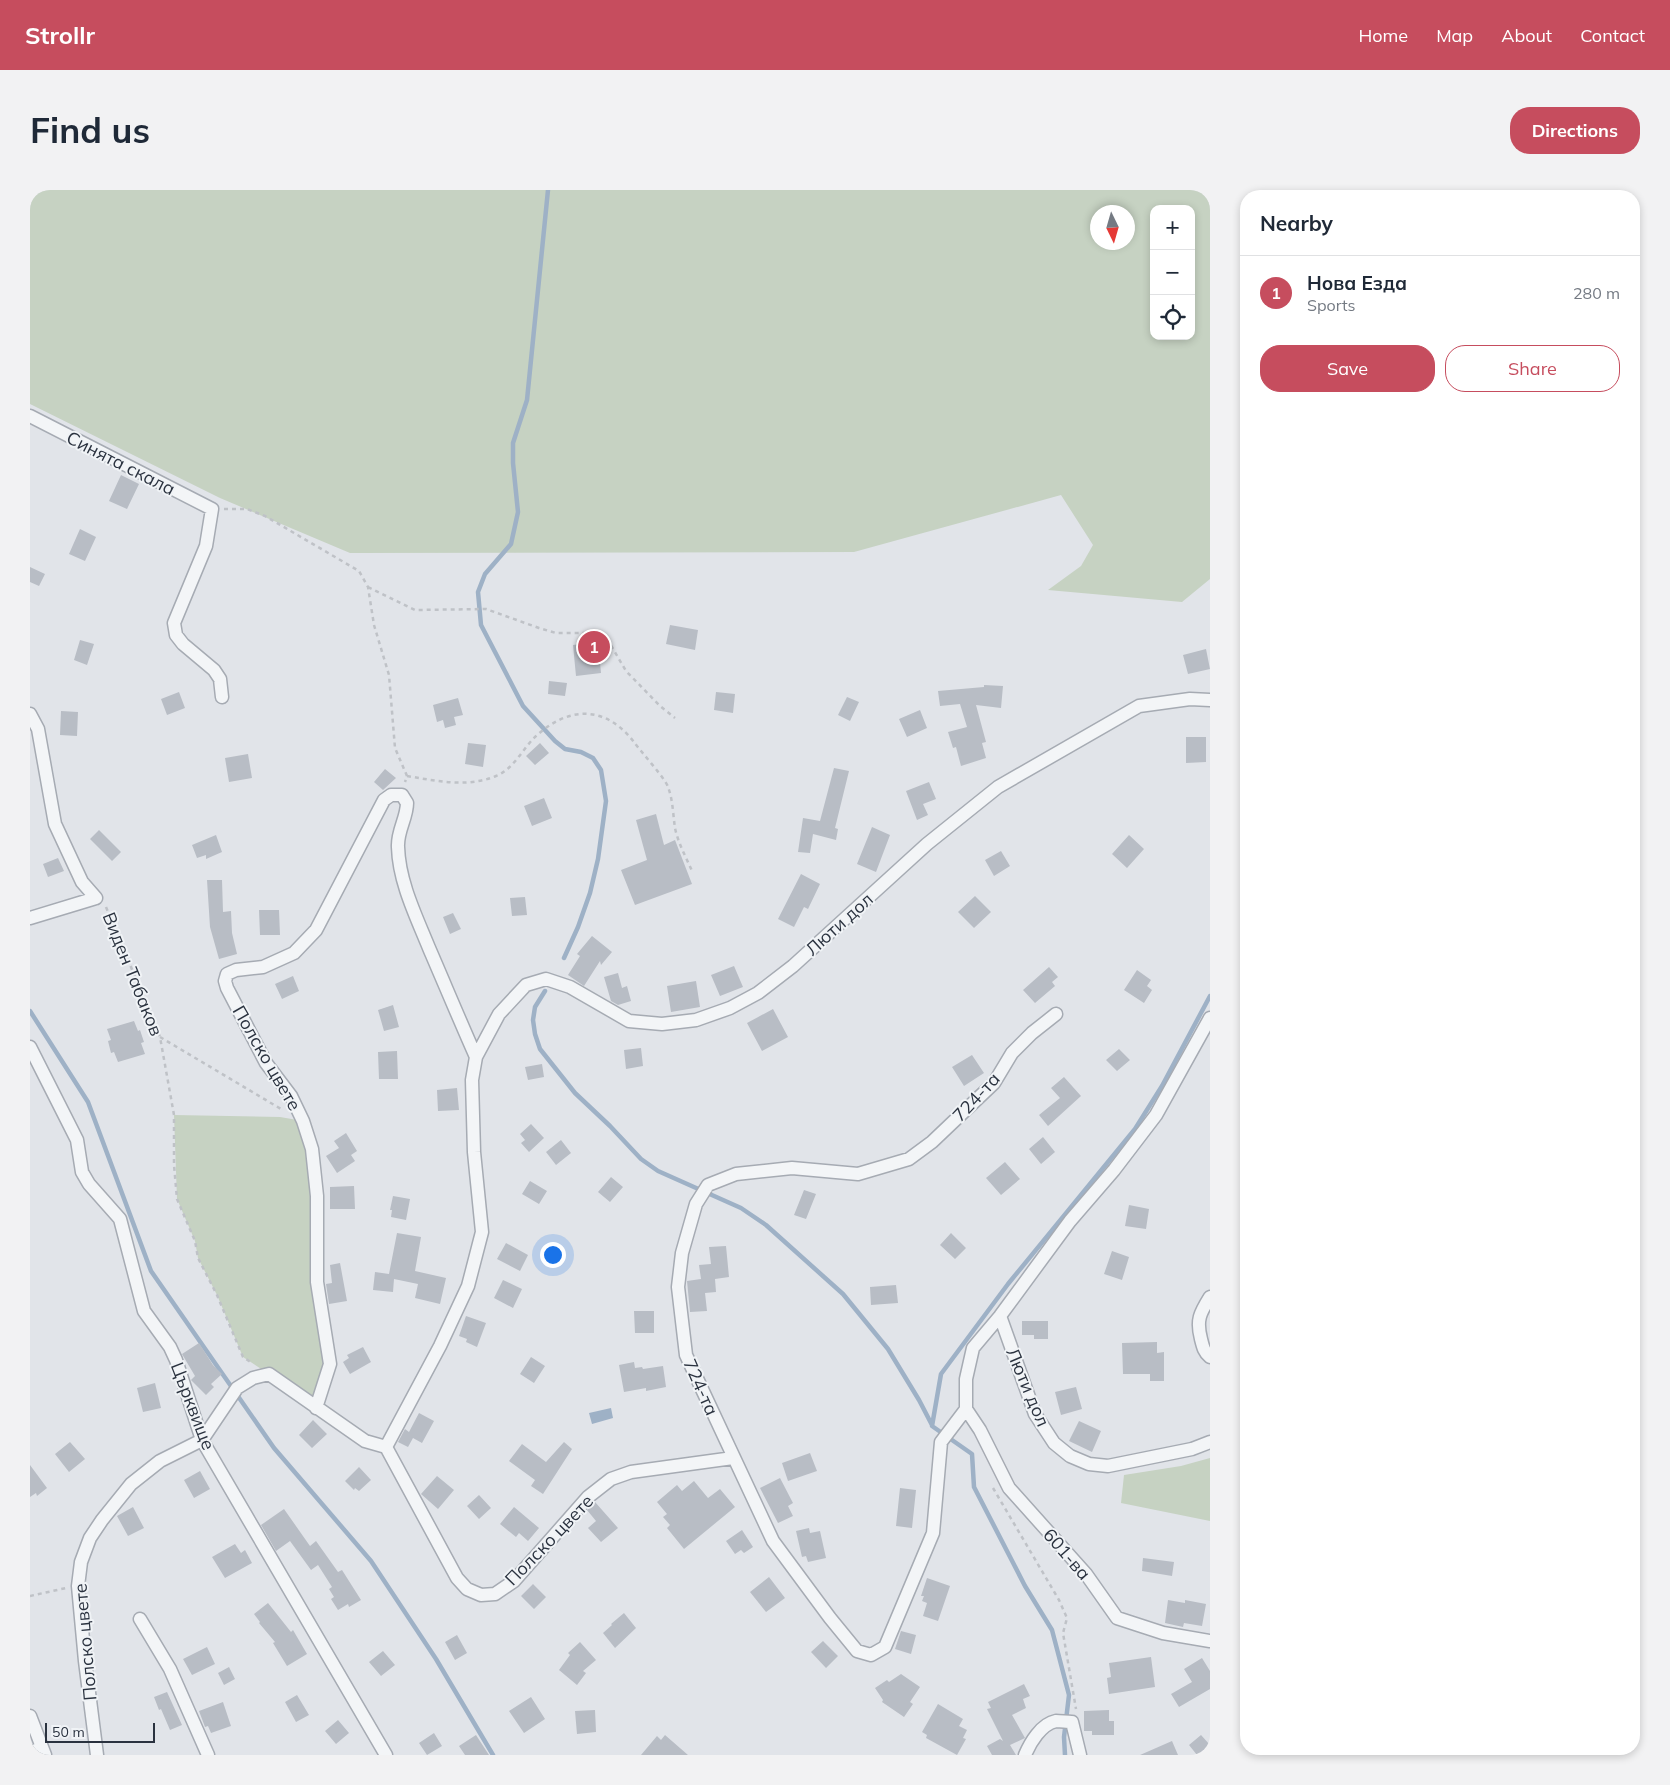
<!DOCTYPE html>
<meta charset="utf-8">
<style>
body{margin:0;font-family:Mulish,sans-serif;background:#f2f2f3;color:#1f2937}
.controls{position:absolute;right:15px;top:15px;display:grid;overflow:hidden;border-radius:10px;box-shadow:0 2px 8px #0003}
.controls button{width:45px;height:45px;display:grid;place-items:center;padding:0;border:0;border-bottom:1px solid #e0e1e3;background:#fff;color:#1f2937;font:25px sans-serif}
.compass{position:absolute;left:1060px;top:15px;width:45px;height:45px;border-radius:50%;background:#fff;box-shadow:0 2px 8px #0003;rotate:175deg}
.scale{position:absolute;left:15px;bottom:12px;width:110px;box-sizing:border-box;padding-left:5px;border:2px solid #2a323f;border-top:0;font-size:14px;line-height:18px;white-space:nowrap;color:#2a323f;-webkit-text-stroke:4px #f0f3f6;paint-order:stroke}
.you{position:absolute;left:522px;top:1064px;width:18px;height:18px;margin:-12px;border:4px solid #fff;border-radius:50%;background:#1a73e8;box-shadow:0 0 0 8px #1a73e833}
.badge{display:grid;place-items:center;width:32px;height:32px;border-radius:50%;background:#c64d5e;color:#fff;font-size:16px;font-weight:700}
.pin{position:absolute;translate:-50% -50%;border:2px solid #fff;box-shadow:0 1px 5px #0006}
.list{margin:0;padding:0;list-style:none}
h2{display:flex;justify-content:space-between;align-items:center;height:65px;margin:0;padding:0 20px;font-size:21px}
h2 small{font-size:16px;font-weight:400;color:#747a83}
.list li{display:grid;grid-template-columns:32px 1fr auto;gap:15px;align-items:center;box-sizing:border-box;height:75px;padding:0 20px;border-top:1px solid #e0e1e3}
.list b{display:block;font-size:19px;white-space:nowrap}
.list p{margin:0;font-size:16px;white-space:nowrap;color:#747a83}
.list em{font-size:16px;font-style:normal;color:#747a83}
.actions{display:flex;gap:10px;padding:15px 20px}
.actions a{flex:1;padding:11px 0;border:1px solid #c64d5e;border-radius:20px;text-align:center;font-size:18px;color:#c64d5e}
.actions .main{background:#c64d5e;color:#fff}
.icon{flex:none;width:28px;height:28px;fill:none;stroke:currentColor;stroke-width:2;stroke-linecap:round;stroke-linejoin:round}
.map{position:relative;flex:none;width:1180px;height:1565px;overflow:hidden;border-radius:20px}
header{display:flex;align-items:center;gap:30px;box-sizing:border-box;height:70px;padding:0 25px;background:#c64d5e;color:#fff}
header strong{font-size:24px}
nav{display:flex;gap:28px;margin-inline-start:auto;font-size:18px}
.intro{display:flex;align-items:center;justify-content:space-between;box-sizing:border-box;height:120px;padding:0 30px}
h1{margin:0;font-size:35px}
.button{padding:12px 22px;border-radius:20px;background:#c64d5e;color:#fff;font-size:18px;font-weight:700}
main{display:flex;gap:30px;padding:0 30px}
aside{flex:1;background:#fff;border-radius:20px;box-shadow:0 2px 8px #0003}
.map>svg:first-child{display:block}
.green{fill:#c6d2c2;fill-rule:evenodd}
.water{fill:#9eb1c6}
.lines{fill:none;stroke-linecap:round;stroke-linejoin:round}
.stream{stroke:#9eb1c6;stroke-width:4.5}
.building{fill:#b8bdc5}
.minor-casing{stroke:#a6abb3;stroke-width:15}
.path{stroke:#bfc2c7;stroke-width:2.5;stroke-dasharray:4 4;stroke-linecap:butt}
.minor{stroke:#f3f5f7;stroke-width:12}
.labels{text-anchor:middle;dominant-baseline:central;stroke-width:4;stroke-linejoin:round;paint-order:stroke}
.street-label{font-size:18px;fill:#2a323f;stroke:#f0f3f6}
</style>
<header>
<strong>Strollr</strong>
<nav><a>Home</a><a>Map</a><a>About</a><a>Contact</a></nav>
</header>
<div class="intro"><h1>Find us</h1><a class="button">Directions</a></div>
<main>
<div class="map">
<svg width="1180" height="1565" viewBox="0 0 1180 1565">
<rect width="100%" height="100%" fill="#e1e4e9"/>
<path class="green" d="M 0,0 L 1180,0 L 1180,389 L 1152,412 L 1018,400 L 1051,376 L 1063,355 L 1031,305 L 824,362 L 320,363 L 190,308 L 0,214 ZM 1124,19 L 1161,19 L 1161,146 L 1124,146 ZM 1068,22 L 1098,22 L 1098,52 L 1068,52 Z
M 144,925 L 250,927 L 273,931 L 282,959 L 287,1092 L 300,1174 L 286,1218 L 257,1196 L 213,1167 L 187,1105 L 168,1068 L 165,1051 L 147,1009 Z
M 1180,1268 L 1180,1331 L 1091,1313 L 1094,1285 L 1151,1276 Z"/>
<path class="water" d="M 581,1218 L 583,1228 L 562,1234 L 559,1223 Z"/>
<g class="lines">
<path class="stream" d="M 518,0 L 497,210 L 483,253 L 483,273 L 488,322 L 481,354 L 455,384 L 448,402 L 451,435 L 493,516 L 525,551 L 535,559 L 551,562 L 563,568 L 571,580 L 576,611 L 568,669 L 560,703 L 548,737 L 534,768
M 515,801 L 505,817 L 503,830 L 505,844 L 510,859 L 545,903 L 580,936 L 611,969 L 628,981 L 711,1018 L 736,1035 L 813,1104 L 858,1159 L 889,1210 L 902,1235
M 0,821 L 58,912 L 121,1081 L 244,1258 L 341,1371 L 406,1469 L 463,1565
M 1035,1565 L 1034,1547 L 1039,1505 L 1022,1440 L 995,1396 L 944,1297 L 942,1264 L 902,1236 L 911,1184 L 978,1094 L 1105,939 L 1132,896 L 1180,806"/>
</g>
<path class="building" d="M 91,285 L 109,294 L 97,319 L 79,311 Z
M 50,339 L 66,347 L 55,371 L 39,364 Z
M 0,377 L 15,384 L 9,396 L 0,392 Z
M 640,435 L 668,440 L 665,460 L 636,454 Z
M 50,450 L 64,454 L 57,475 L 44,470 Z
M 568,452 L 571,483 L 546,486 L 543,455 Z
M 1176,459 L 1180,479 L 1158,484 L 1153,465 Z
M 519,491 L 537,493 L 535,506 L 518,504 Z
M 954,495 L 973,496 L 971,518 L 946,515 L 956,552 L 952,553 L 956,568 L 931,576 L 926,557 L 923,558 L 918,542 L 937,537 L 930,514 L 910,516 L 908,501 L 954,497 Z
M 149,502 L 155,518 L 137,525 L 131,509 Z
M 686,502 L 705,504 L 703,523 L 684,520 Z
M 817,507 L 829,512 L 820,531 L 808,525 Z
M 428,508 L 433,525 L 424,527 L 426,535 L 415,538 L 413,530 L 407,532 L 403,515 Z
M 890,520 L 897,538 L 877,547 L 869,529 Z
M 31,521 L 48,522 L 47,546 L 30,545 Z
M 1156,547 L 1176,547 L 1176,572 L 1156,573 Z
M 438,553 L 456,555 L 453,577 L 435,574 Z
M 510,553 L 519,563 L 505,575 L 496,566 Z
M 218,564 L 222,588 L 199,592 L 195,568 Z
M 804,578 L 819,581 L 805,638 L 808,639 L 806,650 L 783,644 L 780,663 L 768,662 L 773,628 L 790,631 Z
M 355,579 L 366,588 L 353,600 L 344,592 Z
M 899,592 L 906,609 L 893,614 L 898,625 L 887,630 L 876,601 Z
M 514,608 L 522,628 L 502,636 L 494,616 Z
M 626,624 L 634,655 L 645,650 L 662,694 L 605,715 L 591,680 L 617,670 L 606,630 Z
M 842,637 L 860,645 L 846,682 L 827,674 Z
M 69,640 L 91,662 L 82,671 L 60,649 Z
M 186,645 L 192,662 L 176,669 L 176,665 L 167,668 L 162,655 Z
M 1099,645 L 1114,659 L 1097,678 L 1082,664 Z
M 971,661 L 980,676 L 964,686 L 955,670 Z
M 28,668 L 34,681 L 18,687 L 13,674 Z
M 771,684 L 790,694 L 778,719 L 774,717 L 764,737 L 748,729 Z
M 177,690 L 192,690 L 193,722 L 201,721 L 202,743 L 207,764 L 189,769 L 180,737 Z
M 945,706 L 961,722 L 944,738 L 928,722 Z
M 495,707 L 497,725 L 482,726 L 480,708 Z
M 229,720 L 249,720 L 250,745 L 230,745 Z
M 423,723 L 431,739 L 420,744 L 413,727 Z
M 562,746 L 582,762 L 571,775 L 570,771 L 554,796 L 538,785 L 550,766 L 547,764 Z
M 704,776 L 713,797 L 690,806 L 681,785 Z
M 1019,777 L 1028,787 L 1022,792 L 1025,796 L 1005,813 L 993,800 Z
M 1107,780 L 1121,790 L 1117,796 L 1122,800 L 1114,813 L 1094,800 Z
M 588,783 L 592,798 L 597,796 L 601,811 L 588,815 L 581,811 L 574,787 Z
M 263,786 L 269,801 L 252,809 L 245,794 Z
M 666,791 L 670,817 L 641,822 L 637,796 Z
M 363,815 L 369,837 L 354,841 L 348,820 Z
M 743,819 L 758,847 L 732,861 L 717,833 Z
M 104,831 L 108,841 L 110,840 L 114,852 L 111,853 L 115,864 L 88,872 L 84,862 L 81,863 L 78,851 L 81,850 L 77,839 Z
M 611,858 L 613,876 L 596,879 L 594,860 Z
M 1089,859 L 1100,870 L 1087,881 L 1076,870 Z
M 367,861 L 368,889 L 349,889 L 348,862 Z
M 942,865 L 954,883 L 934,896 L 922,877 Z
M 512,874 L 514,887 L 498,890 L 495,877 Z
M 1034,887 L 1051,906 L 1018,936 L 1009,925 L 1030,908 L 1021,898 Z
M 427,898 L 429,920 L 408,921 L 407,900 Z
M 501,934 L 514,948 L 499,962 L 491,953 L 495,950 L 490,944 Z
M 316,943 L 327,961 L 321,965 L 325,971 L 307,983 L 296,966 L 309,958 L 304,951 Z
M 1013,947 L 1025,962 L 1011,974 L 999,959 Z
M 531,950 L 541,963 L 526,975 L 516,962 Z
M 975,972 L 990,989 L 971,1005 L 956,988 Z
M 581,987 L 593,997 L 580,1012 L 568,1002 Z
M 500,991 L 517,1001 L 509,1014 L 492,1004 Z
M 324,996 L 325,1019 L 300,1019 L 300,997 Z
M 774,1000 L 786,1004 L 776,1029 L 764,1025 Z
M 363,1006 L 380,1009 L 376,1030 L 361,1027 L 362,1020 L 360,1020 Z
M 1099,1015 L 1119,1019 L 1116,1039 L 1095,1036 Z
M 367,1043 L 391,1047 L 385,1081 L 416,1088 L 410,1114 L 385,1108 L 388,1094 L 364,1089 L 363,1102 L 343,1100 L 345,1082 L 359,1084 Z
M 921,1043 L 936,1058 L 925,1069 L 910,1055 Z
M 476,1053 L 498,1065 L 490,1081 L 467,1069 Z
M 696,1056 L 699,1087 L 685,1089 L 686,1102 L 675,1103 L 677,1121 L 660,1122 L 657,1091 L 671,1089 L 669,1075 L 681,1074 L 679,1057 Z
M 1082,1061 L 1099,1067 L 1092,1090 L 1074,1084 Z
M 310,1073 L 317,1111 L 299,1114 L 296,1094 L 302,1093 L 300,1075 Z
M 473,1090 L 492,1099 L 483,1118 L 464,1108 Z
M 866,1095 L 868,1113 L 841,1115 L 840,1097 Z
M 604,1121 L 624,1121 L 624,1143 L 605,1143 Z
M 436,1126 L 456,1133 L 447,1157 L 436,1152 L 437,1149 L 429,1146 Z
M 992,1131 L 1018,1131 L 1018,1149 L 1004,1149 L 1004,1145 L 992,1145 Z
M 1127,1152 L 1127,1163 L 1134,1162 L 1134,1191 L 1120,1191 L 1120,1184 L 1093,1184 L 1092,1153 Z
M 169,1153 L 183,1175 L 192,1184 L 181,1194 L 184,1197 L 176,1205 L 161,1190 L 165,1186 L 152,1164 Z
M 333,1157 L 341,1172 L 320,1184 L 313,1172 L 319,1168 L 317,1165 Z
M 501,1167 L 515,1176 L 504,1193 L 490,1184 Z
M 604,1172 L 605,1178 L 612,1177 L 613,1179 L 633,1176 L 636,1197 L 616,1201 L 616,1198 L 594,1202 L 589,1175 Z
M 125,1193 L 131,1218 L 113,1222 L 107,1198 Z
M 1046,1197 L 1052,1219 L 1031,1225 L 1025,1202 Z
M 389,1223 L 404,1231 L 392,1253 L 383,1248 L 378,1257 L 368,1252 L 375,1239 L 379,1242 Z
M 283,1230 L 297,1244 L 282,1258 L 269,1245 Z
M 1049,1231 L 1071,1241 L 1062,1262 L 1039,1251 Z
M 40,1252 L 55,1269 L 39,1282 L 25,1264 Z
M 534,1252 L 542,1259 L 513,1304 L 501,1296 L 505,1290 L 479,1271 L 492,1254 L 516,1272 Z
M 780,1263 L 787,1281 L 758,1291 L 752,1273 Z
M 0,1275 L 17,1298 L 7,1306 L 6,1303 L 0,1307 Z
M 329,1277 L 341,1290 L 329,1301 L 325,1298 L 324,1300 L 315,1291 Z
M 170,1281 L 180,1299 L 164,1308 L 154,1290 Z
M 407,1286 L 424,1300 L 408,1319 L 391,1304 Z
M 750,1288 L 763,1313 L 758,1316 L 763,1326 L 748,1333 L 730,1298 Z
M 664,1291 L 678,1308 L 690,1299 L 705,1317 L 654,1359 L 637,1338 L 640,1335 L 633,1327 L 637,1324 L 627,1312 L 647,1295 L 652,1301 Z
M 870,1298 L 886,1300 L 882,1338 L 866,1336 Z
M 449,1305 L 461,1318 L 449,1329 L 437,1316 Z
M 565,1312 L 588,1338 L 571,1352 L 558,1338 L 566,1331 L 557,1320 Z
M 103,1317 L 114,1338 L 98,1346 L 87,1326 Z
M 484,1317 L 509,1338 L 498,1351 L 489,1343 L 486,1347 L 470,1334 Z
M 254,1319 L 280,1356 L 286,1351 L 308,1382 L 312,1380 L 331,1410 L 319,1417 L 318,1414 L 308,1420 L 301,1409 L 304,1407 L 299,1399 L 302,1397 L 288,1375 L 281,1380 L 260,1351 L 246,1361 L 231,1335 Z
M 779,1338 L 780,1343 L 790,1341 L 796,1368 L 778,1372 L 776,1366 L 772,1367 L 766,1341 Z
M 712,1340 L 723,1357 L 714,1363 L 711,1360 L 705,1364 L 696,1351 Z
M 205,1354 L 211,1363 L 215,1360 L 222,1373 L 195,1388 L 182,1367 Z
M 1113,1368 L 1144,1372 L 1142,1386 L 1112,1381 Z
M 739,1387 L 755,1408 L 736,1422 L 720,1402 Z
M 897,1388 L 920,1396 L 908,1431 L 893,1426 L 897,1413 L 892,1411 L 894,1406 L 891,1406 Z
M 503,1394 L 516,1407 L 504,1419 L 491,1406 Z
M 1138,1410 L 1155,1413 L 1155,1410 L 1176,1414 L 1172,1436 L 1154,1433 L 1153,1437 L 1135,1433 Z
M 238,1413 L 261,1442 L 263,1440 L 277,1464 L 257,1476 L 243,1453 L 245,1452 L 229,1433 L 230,1432 L 224,1424 Z
M 594,1423 L 606,1438 L 585,1458 L 573,1443 L 582,1435 L 581,1434 Z
M 871,1441 L 886,1445 L 881,1464 L 865,1459 Z
M 427,1445 L 437,1463 L 425,1470 L 415,1452 Z
M 793,1451 L 808,1466 L 796,1478 L 781,1462 Z
M 550,1452 L 566,1470 L 553,1481 L 556,1483 L 547,1495 L 529,1480 L 540,1465 L 538,1463 Z
M 177,1457 L 185,1474 L 162,1485 L 153,1469 Z
M 353,1461 L 365,1475 L 351,1486 L 339,1472 Z
M 1121,1467 L 1125,1497 L 1079,1504 L 1077,1488 L 1081,1487 L 1079,1473 Z
M 1172,1468 L 1180,1481 L 1180,1499 L 1149,1517 L 1141,1504 L 1162,1492 L 1154,1479 Z
M 199,1477 L 205,1489 L 194,1495 L 188,1483 Z
M 871,1484 L 890,1497 L 880,1512 L 883,1514 L 874,1527 L 852,1512 L 853,1510 L 845,1498 L 857,1490 L 859,1492 Z
M 994,1494 L 1000,1506 L 993,1509 L 996,1518 L 982,1525 L 995,1548 L 980,1555 L 986,1565 L 962,1565 L 957,1556 L 970,1549 L 973,1551 L 957,1519 L 961,1518 L 958,1512 Z
M 137,1502 L 152,1535 L 140,1540 L 131,1519 L 129,1520 L 124,1507 Z
M 267,1505 L 279,1525 L 266,1532 L 255,1512 Z
M 501,1507 L 515,1529 L 494,1543 L 479,1521 Z
M 193,1512 L 201,1536 L 181,1543 L 178,1536 L 175,1537 L 169,1521 Z
M 908,1514 L 933,1529 L 929,1536 L 937,1540 L 933,1548 L 936,1549 L 927,1565 L 896,1548 L 897,1545 L 892,1542 Z
M 565,1520 L 566,1542 L 547,1544 L 545,1521 Z
M 1079,1520 L 1079,1531 L 1084,1531 L 1084,1545 L 1062,1545 L 1062,1541 L 1054,1541 L 1054,1521 Z
M 308,1530 L 319,1543 L 306,1554 L 295,1541 Z
M 404,1543 L 412,1556 L 397,1565 L 389,1553 Z
M 446,1545 L 459,1565 L 435,1565 L 429,1556 Z
M 635,1545 L 658,1565 L 611,1565 L 627,1546 L 631,1550 Z
M 1171,1545 L 1180,1555 L 1180,1565 L 1167,1565 L 1159,1555 Z
M 1142,1551 L 1148,1565 L 1110,1565 Z"/>
<g class="lines">
<g class="minor-casing">
<path id="minor" d="M 0,226 L 182,319 L 176,356 L 144,433 L 146,445 L 153,454 L 184,480 L 190,489 L 192,507
M 0,524 L 8,539 L 25,634 L 52,692 L 66,708
M 0,728 L 66,708
M 0,857 L 47,950 L 52,982 L 59,994 L 90,1029 L 114,1121 L 140,1157 L 146,1170 L 172,1250 L 356,1565
M 1180,1107 C 1170,1123 1166,1130 1171,1149 C 1173,1157 1174,1162 1180,1167
M 970,1126 L 1005,1224 L 1024,1253 L 1040,1266 L 1059,1274 L 1078,1276 L 1162,1259 L 1180,1252
M 286,1218 L 300,1174 L 287,1092 L 287,1006 L 282,959 L 273,931 L 261,906 L 236,873 L 197,798 L 195,791 L 197,784 L 206,780 L 233,777 L 264,763 L 286,740 L 354,610 L 361,605 L 372,605 L 377,613 C 377,628 367,641 368,657 C 369,692 386,726 399,758 C 415,795 430,831 446,867
M 936,1219 L 911,1252 L 903,1343 L 855,1457 L 841,1465 L 827,1461 L 800,1428 L 743,1351 L 656,1165 L 648,1097 L 652,1063 L 666,1014 L 678,995 L 706,984 L 762,978 L 828,984 L 879,969 L 902,952 L 964,893 L 982,863 L 1002,843 L 1026,824
M 936,1219 L 936,1189 L 943,1158 L 970,1126 L 1040,1031 L 1084,980 L 1126,925 L 1180,828
M 936,1219 L 950,1240 L 979,1298 L 1056,1384 L 1087,1428 L 1133,1443 L 1180,1451
M 356,1257 L 410,1156 L 438,1096 L 452,1042 L 444,962 L 442,890 L 446,867 L 469,824 L 496,795 L 516,789 L 540,797 L 599,831 L 632,834 L 666,830 L 700,818 L 728,803 L 763,776 L 897,654 L 968,597 L 1109,516 L 1160,509 L 1180,510
M 110,1429 L 140,1479 L 178,1565
M 0,1526 L 15,1565
M 0,1562 L 12,1558
M 67,1565 L 55,1471 L 48,1396 L 51,1372 L 60,1348 L 72,1330 L 101,1294 L 130,1271 L 172,1250 L 207,1198 L 223,1188 L 239,1184 L 335,1251 L 356,1257 L 427,1388 L 437,1399 L 451,1405 L 465,1404 L 484,1391 L 558,1307 L 581,1289 L 601,1282 L 703,1268
M 995,1565 C 1000,1553 1011,1534 1026,1531 C 1031,1531 1037,1532 1042,1532 L 1050,1565"/>
</g>
<path class="path" d="M 194,319 L 217,319 L 235,326 L 329,381 L 338,397 L 344,435 L 359,485 L 365,558 L 377,586 L 375,592
M 338,397 L 385,420 L 456,419 L 509,438 L 526,443 L 554,443 L 579,452 L 596,481 L 630,516 L 645,528
M 377,586 C 407,591 437,598 466,586 C 484,579 493,558 506,546 C 540,515 576,516 604,552 C 611,562 635,588 638,597 C 643,610 643,625 645,638 C 648,653 656,667 662,681
M 76,717 L 130,847 L 144,925 L 144,975 L 147,1009 L 165,1051 L 168,1068 L 187,1105 L 213,1167 L 222,1173
M 130,847 L 251,919
M 963,1298 L 1029,1410 L 1037,1428 L 1033,1443 L 1046,1519
M 0,1406 L 36,1398"/>
<use href="#minor" class="minor"/>
</g>
<g class="labels">
<g class="street-label">
<text transform="translate(91 273) rotate(27)">Синята скала</text>
<text transform="translate(809 734) rotate(-42)">Люти дол</text>
<text transform="translate(103 784) rotate(68)">Виден Табаков</text>
<text transform="translate(237 868) rotate(60)">Полско цвете</text>
<text transform="translate(946 907) rotate(-47)">724-та</text>
<text transform="translate(671 1197) rotate(66)">724-та</text>
<text transform="translate(998 1197) rotate(67)">Люти дол</text>
<text transform="translate(163 1216) rotate(69)">Църквище</text>
<text transform="translate(519 1350) rotate(-46)">Полско цвете</text>
<text transform="translate(1037 1364) rotate(49)">601-ва</text>
<text transform="translate(55 1452) rotate(-95)">Полско цвете</text>
</g>
</g>
</svg>
<div class="controls">
<button>+</button>
<button>−</button>
<button><svg class="icon" aria-label="locate" viewBox="0 0 24 24"><circle cx="12" cy="12" r="6"/><path d="M12 2v4M12 18v4M2 12h4M18 12h4"/></svg></button>
</div>
<svg class="compass" viewBox="-18 -18 36 36"><path d="M0-13l5 13h-10z" fill="#e53935"/><path d="M0 13l5-13h-10z" fill="#747a83"/></svg>
<div class="scale">50 m</div>
<div class="you"></div>
<div class="pin badge" style="left:564px;top:457px">1</div>
</div>
<aside>
<h2>Nearby<small></small></h2>
<ul class="list">
<li><span class="badge">1</span><div><b>Нова Езда</b><p>Sports</p></div><em>280 m</em></li>
</ul>
<div class="actions"><a class="main">Save</a><a>Share</a></div>
</aside>
</main>
